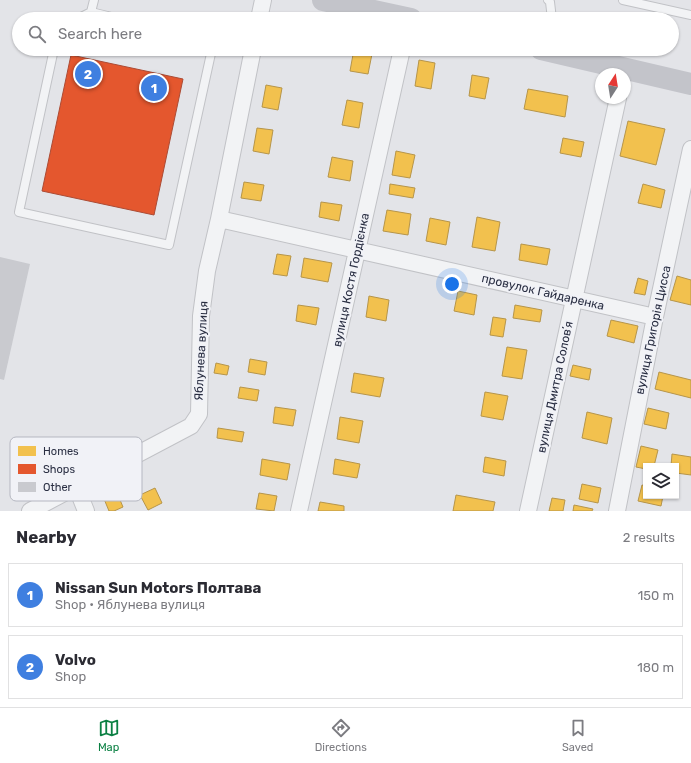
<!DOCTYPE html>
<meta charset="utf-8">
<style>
body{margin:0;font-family:Rubik,sans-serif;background:#f7f7f7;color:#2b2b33}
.controls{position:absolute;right:12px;bottom:12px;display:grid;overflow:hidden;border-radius:0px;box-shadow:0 1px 3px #0004}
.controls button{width:36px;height:36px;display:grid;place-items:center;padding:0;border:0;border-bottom:1px solid #e1e1e2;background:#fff;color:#2b2b33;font:20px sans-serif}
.compass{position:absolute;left:595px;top:68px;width:36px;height:36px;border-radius:50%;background:#fff;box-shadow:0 1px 3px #0004;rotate:12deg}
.you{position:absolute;left:452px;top:284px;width:14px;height:14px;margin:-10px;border:3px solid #fff;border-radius:50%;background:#1a73e8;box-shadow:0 0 0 6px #1a73e833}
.badge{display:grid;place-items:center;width:26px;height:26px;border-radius:50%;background:#0b8043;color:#fff;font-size:13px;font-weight:700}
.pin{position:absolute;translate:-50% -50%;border:2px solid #fff;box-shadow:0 1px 4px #0006}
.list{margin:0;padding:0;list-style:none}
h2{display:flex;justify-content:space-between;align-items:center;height:52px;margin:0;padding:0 16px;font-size:17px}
h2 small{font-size:13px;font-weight:400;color:#7c7c81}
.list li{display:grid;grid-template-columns:26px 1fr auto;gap:12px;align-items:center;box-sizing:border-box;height:64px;margin:0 8px 8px;padding:0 8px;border:1px solid #e1e1e2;border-radius:0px}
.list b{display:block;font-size:15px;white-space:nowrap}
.list p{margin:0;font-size:13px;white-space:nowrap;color:#7c7c81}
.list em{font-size:13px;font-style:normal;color:#7c7c81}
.icon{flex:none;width:22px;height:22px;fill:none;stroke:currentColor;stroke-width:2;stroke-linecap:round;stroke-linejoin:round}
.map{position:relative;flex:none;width:691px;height:511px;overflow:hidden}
.search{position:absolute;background:#fff;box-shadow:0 1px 3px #0004;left:12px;right:12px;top:12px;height:44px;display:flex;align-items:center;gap:10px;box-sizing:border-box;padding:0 14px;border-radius:22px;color:#7c7c81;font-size:15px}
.sheet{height:196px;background:#fff}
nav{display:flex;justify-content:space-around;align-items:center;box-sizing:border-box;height:56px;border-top:1px solid #e1e1e2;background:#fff;font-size:11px;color:#7c7c81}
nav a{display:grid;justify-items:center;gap:2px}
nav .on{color:#0b8043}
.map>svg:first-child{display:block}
.homes{fill:#f2c14e;stroke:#b6954a}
.shops{fill:#e4572e;stroke:#ac4b34}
.building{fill:#c9cacf}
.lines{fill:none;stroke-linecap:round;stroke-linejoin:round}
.service-casing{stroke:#c1c2c6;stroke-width:10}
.minor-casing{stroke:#c1c2c6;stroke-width:18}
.service{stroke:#f2f3f5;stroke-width:8}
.minor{stroke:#f2f3f5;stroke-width:16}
.secondary{stroke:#c3c4ca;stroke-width:22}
.labels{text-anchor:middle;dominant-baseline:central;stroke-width:4;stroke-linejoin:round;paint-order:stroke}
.street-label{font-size:12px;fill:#292e42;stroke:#f1f2f7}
.key{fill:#f1f2f7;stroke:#b5b7c1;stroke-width:1}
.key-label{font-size:11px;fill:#292e42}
</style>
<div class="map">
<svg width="691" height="511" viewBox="0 0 691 511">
<rect width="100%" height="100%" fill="#e3e4e8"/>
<path class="homes" d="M 274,49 L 295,49 L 294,54 L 274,50 Z
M 354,49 L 373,49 L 368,74 L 350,71 Z
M 419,60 L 435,63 L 431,89 L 415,86 Z
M 472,75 L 489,78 L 485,99 L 469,96 Z
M 266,85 L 282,88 L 278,110 L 262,107 Z
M 528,89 L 568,96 L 565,117 L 524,109 Z
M 347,100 L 363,103 L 359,128 L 342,125 Z
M 628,121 L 665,129 L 656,165 L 620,156 Z
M 257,128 L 273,130 L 269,154 L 253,151 Z
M 563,138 L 584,142 L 581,157 L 560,153 Z
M 396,151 L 415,155 L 410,178 L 392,175 Z
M 332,157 L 353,161 L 350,181 L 328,177 Z
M 244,182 L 264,185 L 261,201 L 241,198 Z
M 390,184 L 415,188 L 413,198 L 389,194 Z
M 643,184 L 665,190 L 661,208 L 638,203 Z
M 321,202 L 342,205 L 339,221 L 319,217 Z
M 387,210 L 411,214 L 408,235 L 383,231 Z
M 477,217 L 500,222 L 495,251 L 472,247 Z
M 430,218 L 450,222 L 446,245 L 426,241 Z
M 521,244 L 550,249 L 547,265 L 519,260 Z
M 277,254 L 291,256 L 287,276 L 273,274 Z
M 304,258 L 332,263 L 328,282 L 301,277 Z
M 677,276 L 691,280 L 691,305 L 670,300 Z
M 638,278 L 648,281 L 645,295 L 634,293 Z
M 458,291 L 477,295 L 474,315 L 454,311 Z
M 369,296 L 389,300 L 386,321 L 366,317 Z
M 298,305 L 319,308 L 316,325 L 296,321 Z
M 515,305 L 542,310 L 540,322 L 513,318 Z
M 493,317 L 506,319 L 503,337 L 490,335 Z
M 611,320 L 638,326 L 634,343 L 607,336 Z
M 507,347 L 527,350 L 522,379 L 502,376 Z
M 250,359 L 267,362 L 265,375 L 248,372 Z
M 216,363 L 229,366 L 227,375 L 214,373 Z
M 573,365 L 591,369 L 589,380 L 570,376 Z
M 659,372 L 691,380 L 691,398 L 655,389 Z
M 354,373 L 384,378 L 380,397 L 351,392 Z
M 240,387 L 259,390 L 257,401 L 238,398 Z
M 485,392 L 508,396 L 503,420 L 481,416 Z
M 275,407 L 296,410 L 293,426 L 273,423 Z
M 648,408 L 669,413 L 666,429 L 644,424 Z
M 587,412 L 612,418 L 607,444 L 582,438 Z
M 340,417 L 363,421 L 359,443 L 337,439 Z
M 218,428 L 244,432 L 242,442 L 217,438 Z
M 641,446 L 658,450 L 654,466 L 646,466 L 646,469 L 636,467 Z
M 672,454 L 691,457 L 691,475 L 676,473 L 676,466 L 671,466 Z
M 485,457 L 506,461 L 504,476 L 483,472 Z
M 262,459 L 290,464 L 287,480 L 260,475 Z
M 335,459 L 360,464 L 357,478 L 333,474 Z
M 582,484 L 601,488 L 598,503 L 579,499 Z
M 642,485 L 646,486 L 646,496 L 663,496 L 661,506 L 638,501 Z
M 115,488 L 123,507 L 114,511 L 109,511 L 102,494 Z
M 155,488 L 162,503 L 148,510 L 140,495 Z
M 259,493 L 277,496 L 274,511 L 256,509 Z
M 456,495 L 495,502 L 493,511 L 453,511 Z
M 552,498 L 565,500 L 563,511 L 549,511 Z
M 320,502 L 344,506 L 344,511 L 318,511 Z
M 574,505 L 593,509 L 592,511 L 573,511 Z"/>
<path class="shops" d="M 71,55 L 183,79 L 154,215 L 42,191 Z"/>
<path class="building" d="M 0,257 L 30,264 L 4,380 L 0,379 Z"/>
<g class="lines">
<g class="service-casing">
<path id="service" d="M 94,0 L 91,12 L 120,19
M 548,0 L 550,2 L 552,19
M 623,0 L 691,15
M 77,19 L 91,12
M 54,49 L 19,212 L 169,245 L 212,49"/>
</g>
<g class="minor-casing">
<path id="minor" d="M 259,19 L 263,0
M 219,219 L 655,317
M 76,486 L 86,511
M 30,511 L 191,426 L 199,414 L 201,316 L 207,271 L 219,219 L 253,49
M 299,511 L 402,49
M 528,511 L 618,98
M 617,511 L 655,317 L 691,149"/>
</g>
<use href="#service" class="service"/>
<use href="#minor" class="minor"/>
<path class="secondary" d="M 323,0 L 411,19
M 541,49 L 691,84"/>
</g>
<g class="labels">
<g class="street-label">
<text transform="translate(351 280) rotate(-78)">вулиця Костя Гордієнка</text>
<text transform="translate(543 292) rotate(13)">провулок Гайдаренка</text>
<text transform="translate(653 330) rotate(-78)">вулиця Григорія Цисса</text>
<text transform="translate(201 351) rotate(-87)">Яблунева вулиця</text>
<text transform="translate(555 387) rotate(-78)">вулиця Дмитра Соловʼя</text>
</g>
</g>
<rect x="10" y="437" width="132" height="64" rx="6" class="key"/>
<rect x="18" y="446" width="18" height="10" fill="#f2c14e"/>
<rect x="18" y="464" width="18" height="10" fill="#e4572e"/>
<rect x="18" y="482" width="18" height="10" fill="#c9cacf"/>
<g class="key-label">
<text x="43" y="455">Homes</text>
<text x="43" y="473">Shops</text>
<text x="43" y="491">Other</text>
</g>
</svg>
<div class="controls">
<button><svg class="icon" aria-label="layers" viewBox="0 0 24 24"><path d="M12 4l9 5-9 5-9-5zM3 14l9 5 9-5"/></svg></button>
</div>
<svg class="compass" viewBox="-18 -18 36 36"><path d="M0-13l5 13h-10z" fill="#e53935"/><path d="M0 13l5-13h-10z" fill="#7c7c81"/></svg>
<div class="you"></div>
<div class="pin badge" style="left:154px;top:88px;background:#3f7fe0">1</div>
<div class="pin badge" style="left:88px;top:74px;background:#3f7fe0">2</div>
<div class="search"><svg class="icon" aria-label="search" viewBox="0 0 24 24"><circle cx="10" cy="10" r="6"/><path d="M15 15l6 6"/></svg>Search here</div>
</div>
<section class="sheet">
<h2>Nearby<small>2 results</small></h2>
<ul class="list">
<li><span class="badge" style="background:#3f7fe0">1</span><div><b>Nissan Sun Motors Полтава</b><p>Shop · Яблунева вулиця</p></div><em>150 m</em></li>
<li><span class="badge" style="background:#3f7fe0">2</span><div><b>Volvo</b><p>Shop</p></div><em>180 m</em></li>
</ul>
</section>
<nav>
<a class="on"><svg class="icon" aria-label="map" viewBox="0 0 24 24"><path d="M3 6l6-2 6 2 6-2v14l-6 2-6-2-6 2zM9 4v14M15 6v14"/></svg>Map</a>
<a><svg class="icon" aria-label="directions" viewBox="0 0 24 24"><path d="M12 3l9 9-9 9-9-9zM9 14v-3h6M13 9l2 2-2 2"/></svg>Directions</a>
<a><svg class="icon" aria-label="saved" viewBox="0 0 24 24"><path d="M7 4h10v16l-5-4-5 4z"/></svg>Saved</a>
</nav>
